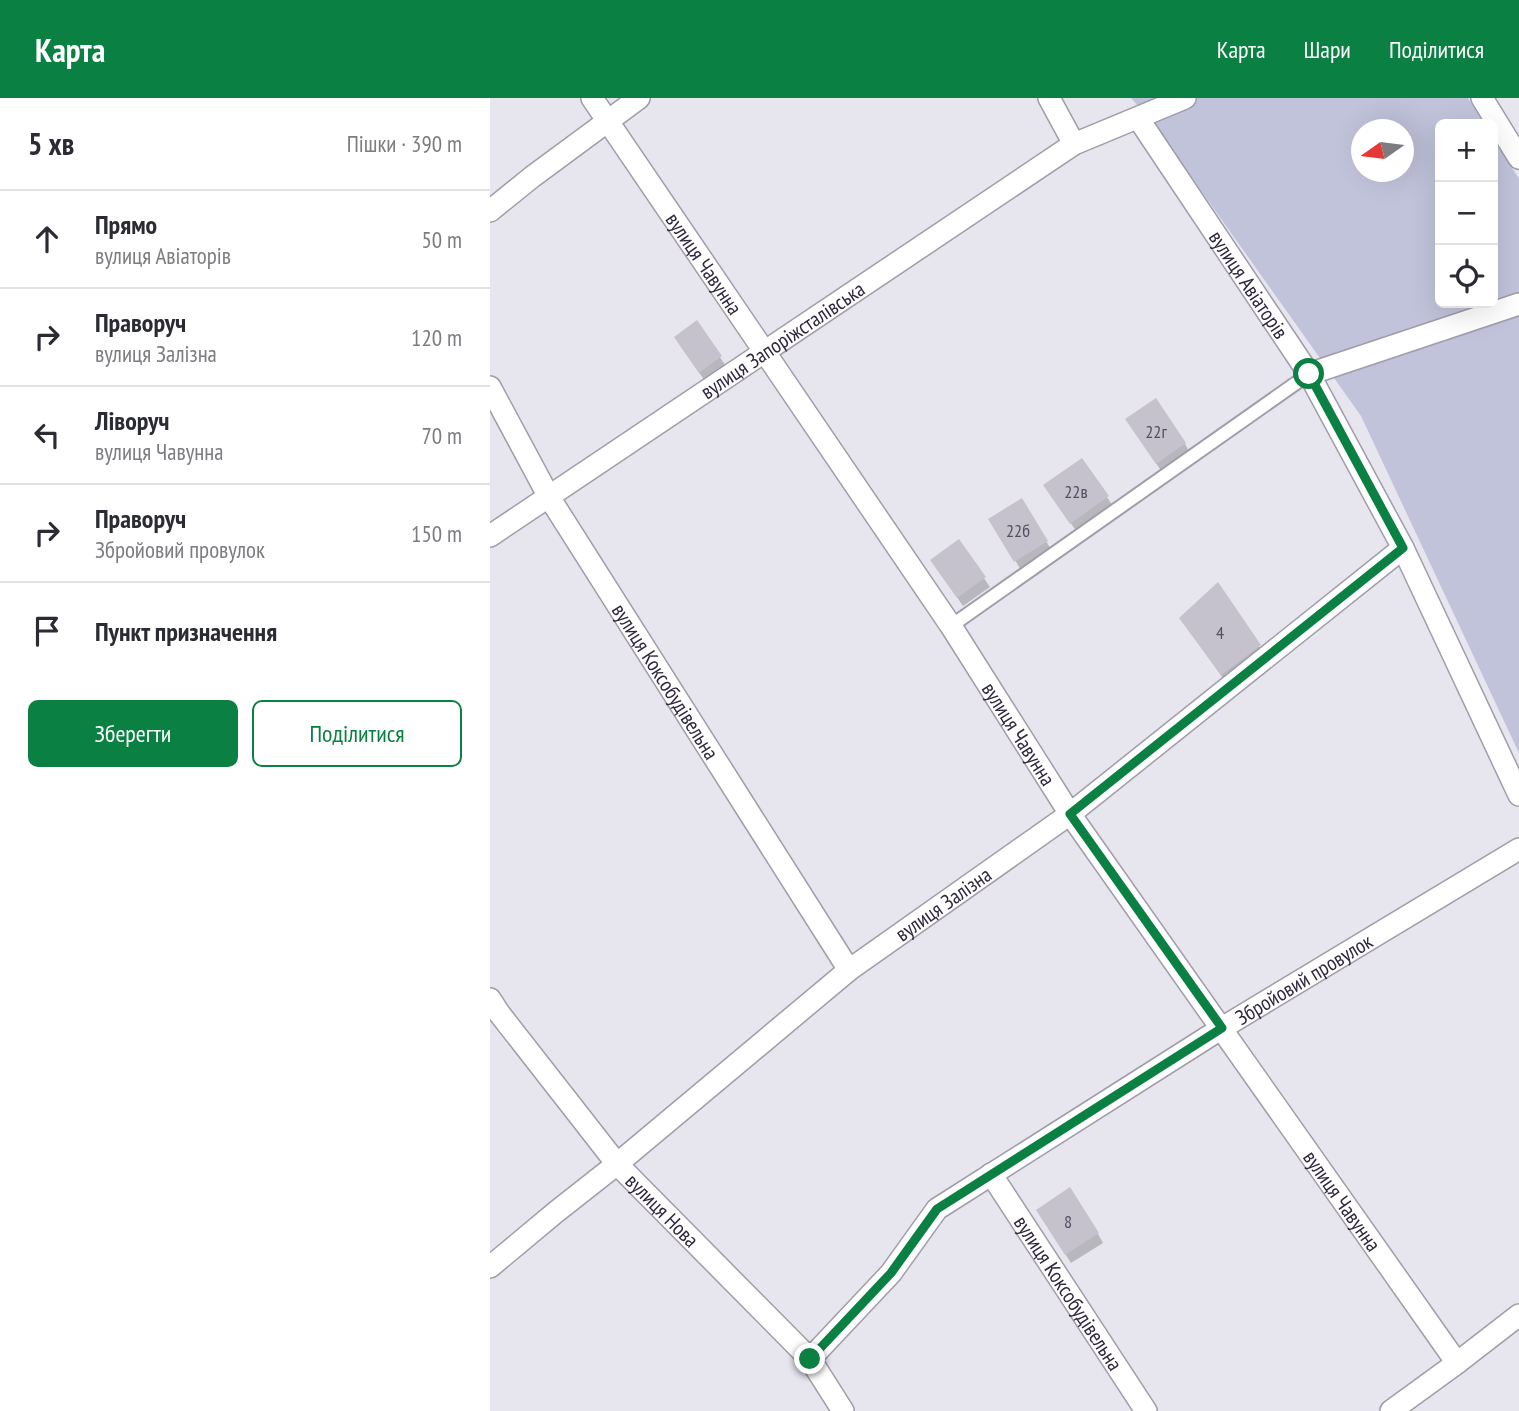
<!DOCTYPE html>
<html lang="uk">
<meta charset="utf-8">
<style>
body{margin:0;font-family:"PT Sans Narrow",sans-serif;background:#f2f2f3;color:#2b2b33}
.controls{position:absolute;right:21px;top:21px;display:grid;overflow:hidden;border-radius:10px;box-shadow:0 7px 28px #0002}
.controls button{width:63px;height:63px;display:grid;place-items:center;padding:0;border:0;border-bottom:2px solid #e1e1e2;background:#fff;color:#2b2b33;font:35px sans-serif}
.compass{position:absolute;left:861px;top:21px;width:63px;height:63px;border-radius:50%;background:#fff;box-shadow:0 7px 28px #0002;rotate:256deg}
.stop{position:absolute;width:21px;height:21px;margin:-16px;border:5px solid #0b8043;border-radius:50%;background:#fff}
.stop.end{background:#0b8043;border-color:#fff;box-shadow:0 2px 7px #0008}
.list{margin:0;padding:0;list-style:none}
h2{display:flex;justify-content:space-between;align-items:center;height:91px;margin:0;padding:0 28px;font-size:30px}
h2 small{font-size:23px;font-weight:400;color:#7c7c81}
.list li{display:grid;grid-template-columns:46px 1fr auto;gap:21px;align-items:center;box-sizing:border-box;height:98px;padding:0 28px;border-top:2px solid #e1e1e2}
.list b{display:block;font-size:26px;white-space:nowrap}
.list p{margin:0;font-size:23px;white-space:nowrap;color:#7c7c81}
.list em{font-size:23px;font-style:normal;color:#7c7c81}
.actions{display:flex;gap:14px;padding:21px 28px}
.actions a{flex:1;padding:16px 0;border:2px solid #0b8043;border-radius:10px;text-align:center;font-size:24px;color:#0b8043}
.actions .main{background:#0b8043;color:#fff}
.icon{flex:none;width:38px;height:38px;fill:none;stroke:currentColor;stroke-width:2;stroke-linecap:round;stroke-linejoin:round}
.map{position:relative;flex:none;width:1029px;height:1313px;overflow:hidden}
header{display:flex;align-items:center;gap:42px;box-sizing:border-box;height:98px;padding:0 35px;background:#0b8043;color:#fff}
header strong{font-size:33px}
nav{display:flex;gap:38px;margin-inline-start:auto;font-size:24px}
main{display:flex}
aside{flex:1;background:#fff}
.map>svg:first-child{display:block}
.green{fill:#c1c3db;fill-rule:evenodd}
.shadow{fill:#0003}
.building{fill:#c5c2cd}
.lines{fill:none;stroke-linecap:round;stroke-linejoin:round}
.lane-casing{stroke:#a19caa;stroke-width:16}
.street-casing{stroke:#a19caa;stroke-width:24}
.lane{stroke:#fff;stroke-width:12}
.street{stroke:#fff;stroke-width:21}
.route{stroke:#0b8043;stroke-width:9}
.labels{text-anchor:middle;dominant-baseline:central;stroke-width:6;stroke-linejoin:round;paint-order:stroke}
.number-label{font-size:18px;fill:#544d61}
.street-label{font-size:21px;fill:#2f263d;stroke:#f6f6fa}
</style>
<header>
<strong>Карта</strong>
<nav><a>Карта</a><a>Шари</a><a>Поділитися</a></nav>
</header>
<main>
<aside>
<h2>5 хв<small>Пішки · 390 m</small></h2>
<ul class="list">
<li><svg class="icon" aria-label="ahead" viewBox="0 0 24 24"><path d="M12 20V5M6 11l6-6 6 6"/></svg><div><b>Прямо</b><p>вулиця Авіаторів</p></div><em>50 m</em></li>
<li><svg class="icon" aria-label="right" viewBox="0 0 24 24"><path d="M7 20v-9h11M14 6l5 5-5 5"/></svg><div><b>Праворуч</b><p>вулиця Залізна</p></div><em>120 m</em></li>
<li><svg class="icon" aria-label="left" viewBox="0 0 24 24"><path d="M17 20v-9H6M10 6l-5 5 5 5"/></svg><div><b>Ліворуч</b><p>вулиця Чавунна</p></div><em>70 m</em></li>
<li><svg class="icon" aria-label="right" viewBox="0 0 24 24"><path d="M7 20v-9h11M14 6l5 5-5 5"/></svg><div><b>Праворуч</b><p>Збройовий провулок</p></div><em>150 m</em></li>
<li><svg class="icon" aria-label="arrive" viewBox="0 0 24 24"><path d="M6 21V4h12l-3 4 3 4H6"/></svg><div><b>Пункт призначення</b></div></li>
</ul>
<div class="actions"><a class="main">Зберегти</a><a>Поділитися</a></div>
</aside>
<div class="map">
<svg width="1029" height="1313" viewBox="0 0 1029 1313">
<rect width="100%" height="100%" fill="#e7e5ed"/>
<path class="green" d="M 641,0 L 978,0 L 994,26 L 950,26 L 950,205 L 1003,205 L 1003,39 L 1029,81 L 1029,655 L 871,318 L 663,25 ZM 872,32 L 914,32 L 914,74 L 872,74 Z"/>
<path class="shadow" d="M 206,225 L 236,268 L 215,283 L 191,249 Z
M 643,331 L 695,346 L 700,355 L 672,374 Z
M 591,362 L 623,408 L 587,434 L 561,397 Z
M 532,403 L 562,453 L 531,472 L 501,422 Z
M 469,444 L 500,489 L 473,508 L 448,471 Z
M 727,487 L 778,562 L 740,590 L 700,534 L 691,520 Z
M 553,1121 L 608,1136 L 613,1145 L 581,1165 Z"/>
<path class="building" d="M 207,222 L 232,258 L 209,275 L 184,239 Z
M 666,300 L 696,345 L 666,366 L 635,321 Z
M 592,360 L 619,398 L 580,426 L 553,387 Z
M 532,400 L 558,443 L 524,464 L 498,421 Z
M 469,441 L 496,479 L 467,500 L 440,462 Z
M 728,484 L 771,547 L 731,577 L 689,520 Z
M 580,1089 L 609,1135 L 575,1157 L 546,1112 Z"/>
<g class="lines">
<g class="lane-casing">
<path id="lane" d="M 461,528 L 819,276"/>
</g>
<g class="street-casing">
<g id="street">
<path id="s1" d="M 102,0 L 461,528 L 580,716 L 967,1265"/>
<path d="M 559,0 L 584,46"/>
<path d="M 992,0 L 1029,60"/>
<path id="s2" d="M 648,20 L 819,276 L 913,450 L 1029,697"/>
<path d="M 0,113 L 42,79 L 149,0"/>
<path d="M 819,276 L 1029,206"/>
<path id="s3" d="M 0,289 L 59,399 L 359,872"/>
<path id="s4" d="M 0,438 L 584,46 L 695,0"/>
<path id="s5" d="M 0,901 L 9,915 L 127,1066 L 320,1261 L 353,1313"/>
<path id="s6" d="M 501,1076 L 656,1313"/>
<path id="s7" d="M 0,1169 L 66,1114 L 127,1066 L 359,872 L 580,716 L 913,450"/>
<path id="s8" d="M 320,1261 L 401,1175 L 447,1111 L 732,930 L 1029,751"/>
<path d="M 901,1313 L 967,1265 L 1029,1217"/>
</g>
</g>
<use href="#lane" class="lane"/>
<use href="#street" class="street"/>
</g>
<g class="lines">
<path class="route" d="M 320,1261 L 401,1175 L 447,1111 L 732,930 L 580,716 L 913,450 L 819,276"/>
</g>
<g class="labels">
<g class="number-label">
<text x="666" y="333">22г</text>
<text x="586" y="393">22в</text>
<text x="528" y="432">22б</text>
<text x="730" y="534">4</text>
<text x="578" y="1123">8</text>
</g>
<g class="street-label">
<text stroke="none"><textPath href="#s1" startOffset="200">вулиця Чавунна</textPath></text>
<text stroke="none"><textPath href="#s2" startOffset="200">вулиця Авіаторів</textPath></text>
<text stroke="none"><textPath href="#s4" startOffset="352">вулиця Запоріжсталівська</textPath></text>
<text stroke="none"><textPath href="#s3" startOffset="343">вулиця Коксобудівельна</textPath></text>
<text stroke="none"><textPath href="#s1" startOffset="766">вулиця Чавунна</textPath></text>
<text stroke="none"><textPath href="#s7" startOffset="581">вулиця Залізна</textPath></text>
<text stroke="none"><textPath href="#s8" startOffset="630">Збройовий провулок</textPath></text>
<text stroke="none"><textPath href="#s1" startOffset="1334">вулиця Чавунна</textPath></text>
<text stroke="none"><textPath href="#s5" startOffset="273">вулиця Нова</textPath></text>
<text stroke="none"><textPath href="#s6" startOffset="142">вулиця Коксобудівельна</textPath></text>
</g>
</g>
</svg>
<div class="controls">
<button>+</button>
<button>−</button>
<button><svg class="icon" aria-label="locate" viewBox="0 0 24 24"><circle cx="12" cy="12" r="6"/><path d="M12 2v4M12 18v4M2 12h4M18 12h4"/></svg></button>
</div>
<svg class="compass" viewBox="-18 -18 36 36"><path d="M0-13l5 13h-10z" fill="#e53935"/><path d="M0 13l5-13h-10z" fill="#7c7c81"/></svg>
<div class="stop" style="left:819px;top:276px"></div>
<div class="stop end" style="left:320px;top:1261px"></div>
</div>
</main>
